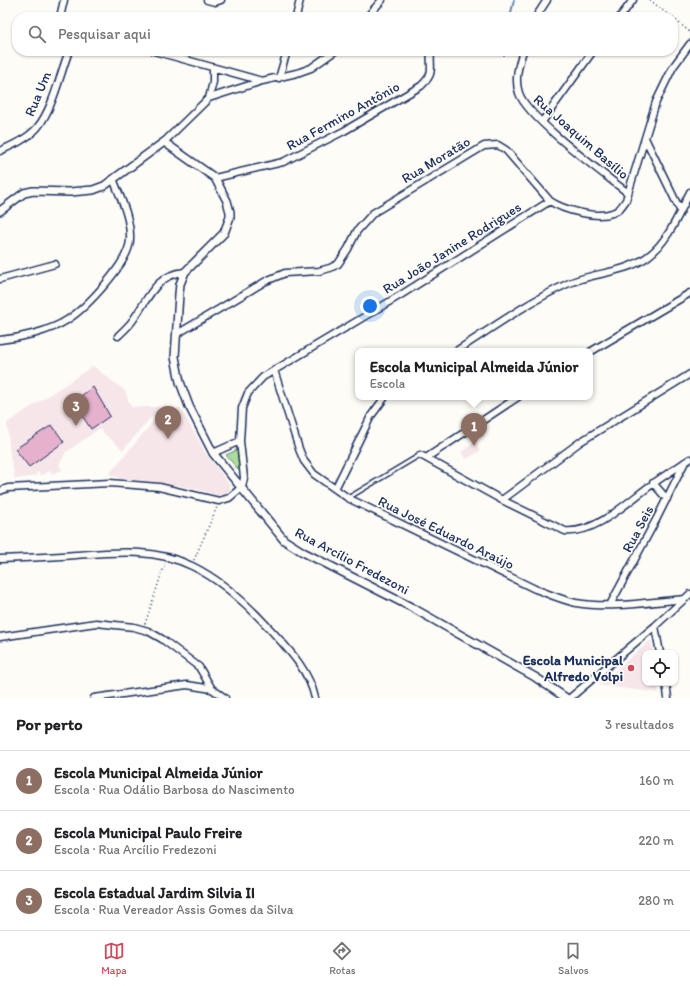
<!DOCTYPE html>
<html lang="pt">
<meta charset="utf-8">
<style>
body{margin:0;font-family:Itim,sans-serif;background:#f2f2f2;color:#202124}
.controls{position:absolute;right:12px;bottom:12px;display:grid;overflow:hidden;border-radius:8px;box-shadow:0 1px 3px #0004}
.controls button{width:36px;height:36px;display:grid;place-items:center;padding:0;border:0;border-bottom:1px solid #e0e0e0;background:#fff;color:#202124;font:20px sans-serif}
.you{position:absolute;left:370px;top:306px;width:14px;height:14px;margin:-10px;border:3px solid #fff;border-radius:50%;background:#1a73e8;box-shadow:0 0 0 6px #1a73e833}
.badge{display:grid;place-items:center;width:26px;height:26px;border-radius:50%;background:#d1495b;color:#fff;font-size:13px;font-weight:700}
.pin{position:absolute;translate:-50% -33px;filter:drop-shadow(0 1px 2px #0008)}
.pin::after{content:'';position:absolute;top:21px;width:14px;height:12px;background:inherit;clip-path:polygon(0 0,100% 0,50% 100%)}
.popup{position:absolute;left:355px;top:348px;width:238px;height:52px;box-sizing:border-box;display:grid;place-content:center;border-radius:8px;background:#fff;filter:drop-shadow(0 1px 3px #0005);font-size:13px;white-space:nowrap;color:#757577}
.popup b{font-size:15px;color:#202124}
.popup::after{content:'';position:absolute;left:50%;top:100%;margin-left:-8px;border:8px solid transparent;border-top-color:#fff}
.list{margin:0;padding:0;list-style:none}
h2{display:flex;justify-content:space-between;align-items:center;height:52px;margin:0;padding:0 16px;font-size:17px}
h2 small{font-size:13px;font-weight:400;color:#757577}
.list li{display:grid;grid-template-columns:26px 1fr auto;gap:12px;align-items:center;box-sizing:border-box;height:60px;padding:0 16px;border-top:1px solid #e0e0e0}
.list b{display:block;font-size:15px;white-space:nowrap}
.list p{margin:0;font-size:13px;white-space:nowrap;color:#757577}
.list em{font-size:13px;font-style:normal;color:#757577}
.icon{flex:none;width:22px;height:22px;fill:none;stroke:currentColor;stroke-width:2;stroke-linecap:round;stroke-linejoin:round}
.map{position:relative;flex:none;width:690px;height:698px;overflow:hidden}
.search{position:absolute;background:#fff;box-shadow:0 1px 3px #0004;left:12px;right:12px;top:12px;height:44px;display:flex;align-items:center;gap:10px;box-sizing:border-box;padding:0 14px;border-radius:16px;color:#757577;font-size:15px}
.sheet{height:232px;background:#fff}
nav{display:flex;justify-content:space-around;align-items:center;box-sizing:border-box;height:56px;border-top:1px solid #e0e0e0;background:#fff;font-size:11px;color:#757577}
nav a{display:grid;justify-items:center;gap:2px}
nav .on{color:#d1495b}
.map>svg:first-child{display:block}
.built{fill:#f6e6ea}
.green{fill:#abdd9d;stroke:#63867e}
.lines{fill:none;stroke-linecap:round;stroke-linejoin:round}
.stream{stroke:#6289b4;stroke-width:2}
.building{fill:#e5b1cc;stroke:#1b2f5e}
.service-casing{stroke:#1b2f5e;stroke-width:6}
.minor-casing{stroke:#1b2f5e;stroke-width:9}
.tertiary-casing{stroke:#1b2f5e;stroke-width:10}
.path{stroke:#1b2f5e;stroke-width:1.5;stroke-dasharray:1 3;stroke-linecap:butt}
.service{stroke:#fdfcf7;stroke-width:3}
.minor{stroke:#fdfcf7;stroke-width:6}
.tertiary{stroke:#fdfcf7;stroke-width:7}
.poi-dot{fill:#d1495b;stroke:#fdfcf7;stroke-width:1.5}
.labels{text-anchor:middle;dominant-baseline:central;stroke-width:3.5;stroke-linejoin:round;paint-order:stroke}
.street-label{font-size:14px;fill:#1b2f5e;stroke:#fdfcf7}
.poi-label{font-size:14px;font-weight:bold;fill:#1b2f5e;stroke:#fdfcf7;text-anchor:end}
</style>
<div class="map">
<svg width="690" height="698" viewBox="0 0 690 698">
<rect width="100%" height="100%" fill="#fdfcf7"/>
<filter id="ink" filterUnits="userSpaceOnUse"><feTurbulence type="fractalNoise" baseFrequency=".025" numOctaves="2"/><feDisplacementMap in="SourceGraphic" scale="8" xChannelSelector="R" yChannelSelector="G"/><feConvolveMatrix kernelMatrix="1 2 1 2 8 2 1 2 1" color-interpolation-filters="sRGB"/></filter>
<g filter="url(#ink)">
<path class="built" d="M 93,366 L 125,391 L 131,407 L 160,407 L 123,450 L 99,429 L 66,452 L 59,465 L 62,470 L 53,474 L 49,471 L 41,476 L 38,472 L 35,476 L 15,479 L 10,456 L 7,423 Z
M 180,407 L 206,454 L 230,485 L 230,490 L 223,497 L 192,488 L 149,481 L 122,479 L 109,474 L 152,423 Z
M 476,442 L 480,451 L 466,459 L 461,452 Z
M 651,640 L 653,653 L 645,653 L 645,683 L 657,683 L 659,693 L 598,685 Z"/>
<path class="green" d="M 237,450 L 241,473 L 226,455 Z"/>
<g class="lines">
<path class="stream" d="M 510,17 L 514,0
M 504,51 L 504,55"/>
</g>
<path class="building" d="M 93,387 L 110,416 L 91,429 L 73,402 Z
M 52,425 L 64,442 L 29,467 L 15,449 Z"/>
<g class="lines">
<g class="service-casing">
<path id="service" d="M 348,498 L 420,455"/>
</g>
<g class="minor-casing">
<path id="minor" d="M 207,0 L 215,2 L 221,0
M 60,17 L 64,0
M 296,17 L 300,0
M 367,17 L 382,0
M 536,17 L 547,0
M 620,17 L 633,0
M 154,51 L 262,81
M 523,51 C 519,64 514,79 519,93 C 527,118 604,174 628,193
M 279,78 L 287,51
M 209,98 L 213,82 L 213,68
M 542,122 L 593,51
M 645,138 L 680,210
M 164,142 L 209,98 L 262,81 L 297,73 L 311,68 L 335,51
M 0,151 C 13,145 27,139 37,128 C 53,109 60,74 69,51
M 215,178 L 283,162 L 344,131 L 421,86 C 436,72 429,69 431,52
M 0,279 L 55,264
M 177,334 L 266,281 L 285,273 L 319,271 L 330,268 L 338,264 L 348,249 L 357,231 L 373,213 L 484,146 L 498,145 L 506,150 L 550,201 C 563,210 597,219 612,213 C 619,211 622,206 626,200 L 656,102 L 673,67 L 690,44
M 118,336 C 123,331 129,326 133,320 C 148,299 156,274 185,272
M 0,340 C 21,338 50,331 67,320 C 86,308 129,263 130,240 C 131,219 121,199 114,181
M 456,351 C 492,328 528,302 567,284 C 593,272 623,274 647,257 C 668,242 679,214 690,192
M 590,352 L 690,293
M 274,370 L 299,449 L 304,461 L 314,474 L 348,498 L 535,589 C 549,594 562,600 576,603 C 611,609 649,602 685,599
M 213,453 L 240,441
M 420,455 L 426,458 L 518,397
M 426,458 L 502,500 L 565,531 C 597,534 629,500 654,483 C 665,475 678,467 690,459
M 653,483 L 667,499
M 335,489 L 371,416 L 385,397
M 0,491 L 8,488 L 110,483 L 159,487 L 219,501 L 229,498 L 242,487 L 244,478 L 240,441 L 242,408 L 248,393 L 263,377 L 399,296 L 550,201
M 502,500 L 580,442 L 690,374
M 0,559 C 25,558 50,557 76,555 C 115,552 155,548 192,566 C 221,580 247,604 269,628 C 288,649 309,670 315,698
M 610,605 L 657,518 L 685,462
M 655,626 L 660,653
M 0,637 L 96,623 L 134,627 L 148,631 L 162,639 L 199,667 L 212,689 L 225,698
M 666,683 L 668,698
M 94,698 L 187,685 L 212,689
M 570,698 L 655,626 L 690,594"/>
</g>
<g class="tertiary-casing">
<path id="tertiary" d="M 0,211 L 24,193 L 33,191 L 70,192 L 93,190 L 104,186 L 164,142 L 215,178 L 227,201 L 230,212 L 230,217 L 224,233 L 185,272 L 180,284 L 179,294 L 175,357 L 180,382 L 189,406 L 213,453 L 284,540 L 303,552 L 411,607 L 535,677 L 566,698"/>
</g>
<path class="path" d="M 650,0 L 671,17
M 673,18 L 690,32
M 194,560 L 217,507
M 145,624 L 165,563"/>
<use href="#service" class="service"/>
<use href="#minor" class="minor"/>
<use href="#tertiary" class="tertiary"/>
</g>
</g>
<circle class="poi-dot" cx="631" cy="668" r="4"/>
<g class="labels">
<g class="street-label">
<text transform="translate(38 94) rotate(-67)">Rua Um</text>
<text transform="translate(343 116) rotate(-29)">Rua Fermino Antônio</text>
<text transform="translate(581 137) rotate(41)">Rua Joaquim Basílio</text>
<text transform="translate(436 160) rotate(-31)">Rua Moratão</text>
<text transform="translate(452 248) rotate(-32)">Rua João Janine Rodrigues</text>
<text transform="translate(638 529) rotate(-62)">Rua Seis</text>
<text transform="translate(446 533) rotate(26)">Rua José Eduardo Araújo</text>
<text transform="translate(352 561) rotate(28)">Rua Arcílio Fredezoni</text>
</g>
<g class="poi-label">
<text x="623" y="660">Escola Municipal<tspan x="623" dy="16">Alfredo Volpi</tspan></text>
</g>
</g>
</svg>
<div class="controls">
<button><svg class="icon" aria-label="locate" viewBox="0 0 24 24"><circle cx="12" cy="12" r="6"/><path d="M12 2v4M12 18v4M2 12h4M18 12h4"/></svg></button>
</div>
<div class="you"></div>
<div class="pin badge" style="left:474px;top:446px;background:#8d6e63">1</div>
<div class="popup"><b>Escola Municipal Almeida Júnior</b>Escola</div>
<div class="pin badge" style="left:168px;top:439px;background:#8d6e63">2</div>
<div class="pin badge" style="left:76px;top:426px;background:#8d6e63">3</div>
<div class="search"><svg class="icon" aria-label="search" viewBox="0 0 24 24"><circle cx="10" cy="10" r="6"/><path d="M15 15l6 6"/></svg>Pesquisar aqui</div>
</div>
<section class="sheet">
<h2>Por perto<small>3 resultados</small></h2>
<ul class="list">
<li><span class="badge" style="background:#8d6e63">1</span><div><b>Escola Municipal Almeida Júnior</b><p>Escola · Rua Odálio Barbosa do Nascimento</p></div><em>160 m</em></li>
<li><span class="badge" style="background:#8d6e63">2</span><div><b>Escola Municipal Paulo Freire</b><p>Escola · Rua Arcílio Fredezoni</p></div><em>220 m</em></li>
<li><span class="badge" style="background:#8d6e63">3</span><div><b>Escola Estadual Jardim Silvia II</b><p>Escola · Rua Vereador Assis Gomes da Silva</p></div><em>280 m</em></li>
</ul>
</section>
<nav>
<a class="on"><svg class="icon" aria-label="map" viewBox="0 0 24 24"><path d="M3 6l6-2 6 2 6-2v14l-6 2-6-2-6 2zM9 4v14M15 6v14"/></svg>Mapa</a>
<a><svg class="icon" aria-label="directions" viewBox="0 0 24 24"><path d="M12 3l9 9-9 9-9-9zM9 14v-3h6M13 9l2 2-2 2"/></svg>Rotas</a>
<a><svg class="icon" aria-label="saved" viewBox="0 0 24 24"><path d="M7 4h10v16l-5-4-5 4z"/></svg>Salvos</a>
</nav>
